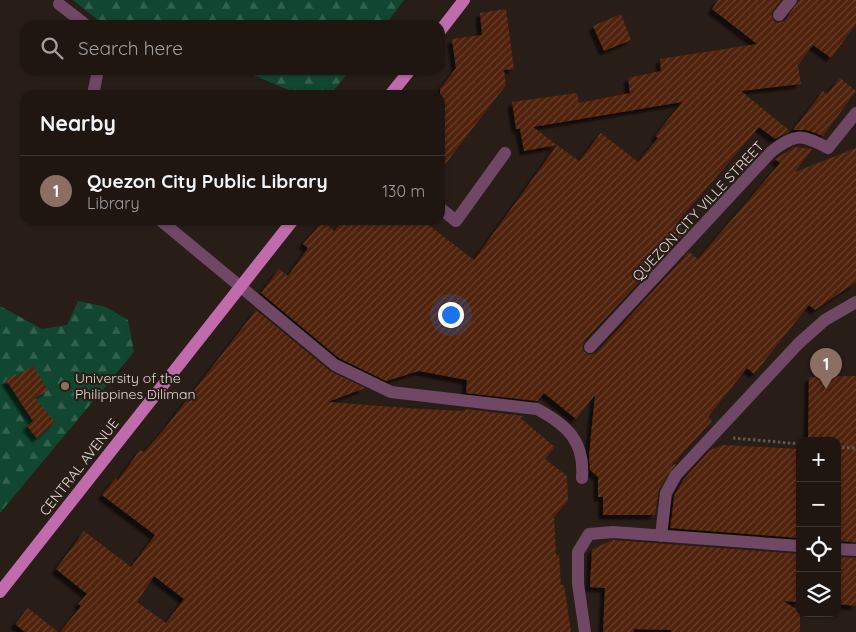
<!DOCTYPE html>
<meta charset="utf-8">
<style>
body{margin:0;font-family:Quicksand,sans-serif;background:#2c2320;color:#f1f3f6}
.controls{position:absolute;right:15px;bottom:15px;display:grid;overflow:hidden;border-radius:10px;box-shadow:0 1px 4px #0004}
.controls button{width:45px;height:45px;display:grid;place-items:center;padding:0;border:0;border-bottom:1px solid #3c3532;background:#1f1612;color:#f1f3f6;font:25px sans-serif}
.you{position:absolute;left:450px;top:314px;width:18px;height:18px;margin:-12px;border:4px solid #fff;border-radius:50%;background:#1a73e8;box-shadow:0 0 0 8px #1a73e833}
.badge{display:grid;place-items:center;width:32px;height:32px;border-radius:50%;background:#ea580c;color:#fff;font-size:16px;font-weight:700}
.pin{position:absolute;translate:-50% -41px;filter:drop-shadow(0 1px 2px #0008)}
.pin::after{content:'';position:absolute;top:26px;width:18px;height:15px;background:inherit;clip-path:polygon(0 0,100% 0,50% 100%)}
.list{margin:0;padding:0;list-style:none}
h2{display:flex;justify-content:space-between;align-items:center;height:65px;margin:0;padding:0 20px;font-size:21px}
h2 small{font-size:16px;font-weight:400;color:#a19f9f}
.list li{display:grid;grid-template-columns:32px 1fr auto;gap:15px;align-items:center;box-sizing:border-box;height:70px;padding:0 20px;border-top:1px solid #3c3532}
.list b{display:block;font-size:19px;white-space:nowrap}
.list p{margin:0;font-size:16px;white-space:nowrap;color:#a19f9f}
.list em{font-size:16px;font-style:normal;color:#a19f9f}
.icon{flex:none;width:28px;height:28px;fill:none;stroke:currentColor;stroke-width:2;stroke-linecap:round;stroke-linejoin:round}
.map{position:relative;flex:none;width:856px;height:632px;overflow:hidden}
.search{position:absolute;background:#1f1612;box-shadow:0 1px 4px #0004;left:20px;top:20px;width:425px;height:55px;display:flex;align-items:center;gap:12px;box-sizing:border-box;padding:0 18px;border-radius:15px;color:#a19f9f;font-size:19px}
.panel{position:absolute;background:#1f1612;box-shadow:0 1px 4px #0004;left:20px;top:90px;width:425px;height:135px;border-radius:15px}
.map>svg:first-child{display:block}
.forest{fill:url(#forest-firs)}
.building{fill:url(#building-hatch);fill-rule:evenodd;filter:url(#shadow)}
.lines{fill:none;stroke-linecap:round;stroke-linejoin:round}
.path{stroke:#605651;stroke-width:3;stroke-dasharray:2.5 2.5;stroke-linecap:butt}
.minor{stroke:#704866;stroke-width:12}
.major{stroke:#c06cac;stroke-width:12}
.education-dot{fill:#8d6e63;stroke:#291d18;stroke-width:2}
.labels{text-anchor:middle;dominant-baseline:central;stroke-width:4.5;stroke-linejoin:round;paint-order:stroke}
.street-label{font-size:14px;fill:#e0d8d4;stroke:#291d18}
.poi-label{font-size:14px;fill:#e0d8d4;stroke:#291d18;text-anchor:start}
</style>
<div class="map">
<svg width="856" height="632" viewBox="0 0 856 632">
<defs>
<pattern id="forest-firs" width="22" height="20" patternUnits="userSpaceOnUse" patternTransform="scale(1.25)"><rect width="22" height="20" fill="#114731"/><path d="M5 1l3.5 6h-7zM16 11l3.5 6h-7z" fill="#33614e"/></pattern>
<pattern id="building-hatch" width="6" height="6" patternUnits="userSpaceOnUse" patternTransform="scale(1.25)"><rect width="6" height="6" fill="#50220a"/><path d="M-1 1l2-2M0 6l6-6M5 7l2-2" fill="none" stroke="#69412d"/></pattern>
<filter id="shadow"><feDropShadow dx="-4.5" dy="4.5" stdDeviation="1" flood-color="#0009"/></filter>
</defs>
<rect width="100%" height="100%" fill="#291d18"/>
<path class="forest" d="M 73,0 L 404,0 L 385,25 L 104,25 Z
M 242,70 L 350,70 L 330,95 L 300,95 Z
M 78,301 L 106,307 L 128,320 L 134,352 L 0,513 L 0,306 L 42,329 L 67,325 Z"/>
<path class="building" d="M 718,0 L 781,0 L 771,14 L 774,21 L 778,23 L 785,20 L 799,0 L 856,0 L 856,24 L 831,58 L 813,45 L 798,65 L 801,84 L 741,91 L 790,131 L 775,139 L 759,127 L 676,224 L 686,232 L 584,341 L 582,350 L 589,355 L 596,353 L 689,252 L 698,259 L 780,163 L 775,159 L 795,147 L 812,149 L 795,172 L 856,148 L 856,282 L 815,310 L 809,305 L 754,374 L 747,368 L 708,417 L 712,421 L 672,465 L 676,464 L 659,489 L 655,515 L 603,515 L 603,497 L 598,497 L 598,477 L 590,470 L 589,455 L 595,395 L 576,419 L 544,393 L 537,401 L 466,393 L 467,380 L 419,371 L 386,381 L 339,358 L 261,293 L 279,269 L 288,276 L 308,248 L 303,244 L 323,221 L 334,231 L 343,220 L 422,220 L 474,260 L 557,145 L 579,161 L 601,133 L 638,162 L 658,138 L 655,136 L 682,102 L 533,127 L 557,145 L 524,151 L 520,129 L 516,129 L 512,102 L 577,93 L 579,103 L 630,93 L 628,78 L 661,71 L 660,59 L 757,44 L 712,9 Z
M 506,9 L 514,69 L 504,70 L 506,85 L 440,171 L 440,89 L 456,68 L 452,39 L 482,35 L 480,13 Z
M 621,14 L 631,40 L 604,51 L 593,26 Z
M 840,78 L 856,91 L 823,136 L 807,130 L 793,130 L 823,91 L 827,94 Z
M 256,310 L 330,371 L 365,388 L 328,402 L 421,409 L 465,411 L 465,409 L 523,416 L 520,418 L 555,447 L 545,459 L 567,476 L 568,501 L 554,517 L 556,555 L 559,555 L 561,585 L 564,585 L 571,632 L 60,632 L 81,606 L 78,604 L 87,594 L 56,569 L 84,531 L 131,567 L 155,535 L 102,495 L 116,478 L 118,480 L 140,450 L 144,452 L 165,428 ZM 154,576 L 184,599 L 166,623 L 137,602 Z
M 33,366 L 48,390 L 35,398 L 55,422 L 37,438 L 27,426 L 33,421 L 6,380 L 15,374 L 17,376 Z
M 856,376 L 856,542 L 837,541 L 837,441 L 808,441 L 809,377 Z
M 723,445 L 800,449 L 800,538 L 670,528 L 672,516 L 674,515 L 672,515 L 674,496 L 683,480 L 710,450 Z
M 613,540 L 800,554 L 800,602 L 783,601 L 800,611 L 800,632 L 671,632 L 671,630 L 634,629 L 634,632 L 603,632 L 605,588 L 590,587 L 592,549 Z
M 837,557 L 856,558 L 856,606 L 837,604 Z
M 28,608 L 58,632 L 25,632 L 15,624 Z"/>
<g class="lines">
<path class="path" d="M 733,438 L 800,444
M 837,447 L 856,448"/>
<path class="minor" d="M 59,4 L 86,25
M 779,15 L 791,0
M 93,95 L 98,70
M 440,208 L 456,221 L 505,153
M 160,220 L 335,365 L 391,392 L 537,409 C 567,425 585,441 582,478
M 590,347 L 771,152 C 796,133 801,134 828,148 L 856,113
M 661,536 L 666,493 L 676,475 L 799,343 L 825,320 L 856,302
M 837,549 L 856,550
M 585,632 L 578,584 L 578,552 L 589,534 L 613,532 L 800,546"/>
<path class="major" d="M 440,31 L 464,0
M 390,95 L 410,70
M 0,592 L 293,220"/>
</g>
<circle class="education-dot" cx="65" cy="386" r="5"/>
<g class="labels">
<g class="street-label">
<text transform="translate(698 211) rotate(-47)">QUEZON CITY VILLE STREET</text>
<text transform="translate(79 467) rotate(-52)">CENTRAL AVENUE</text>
</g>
<g class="poi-label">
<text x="75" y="378">University of the<tspan x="75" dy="16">Philippines Diliman</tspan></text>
</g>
</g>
</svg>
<div class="controls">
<button>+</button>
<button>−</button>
<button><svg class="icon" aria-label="locate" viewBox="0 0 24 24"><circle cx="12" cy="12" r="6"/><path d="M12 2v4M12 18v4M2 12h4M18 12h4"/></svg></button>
<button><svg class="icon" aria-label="layers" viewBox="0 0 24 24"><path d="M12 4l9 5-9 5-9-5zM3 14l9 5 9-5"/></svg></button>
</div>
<div class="you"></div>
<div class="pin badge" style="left:826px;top:389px;background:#8d6e63">1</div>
<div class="search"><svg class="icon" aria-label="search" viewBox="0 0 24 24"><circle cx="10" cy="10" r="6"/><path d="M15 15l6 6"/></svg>Search here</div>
<section class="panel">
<h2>Nearby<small></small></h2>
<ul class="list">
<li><span class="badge" style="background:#8d6e63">1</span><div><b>Quezon City Public Library</b><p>Library</p></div><em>130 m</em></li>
</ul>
</section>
</div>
